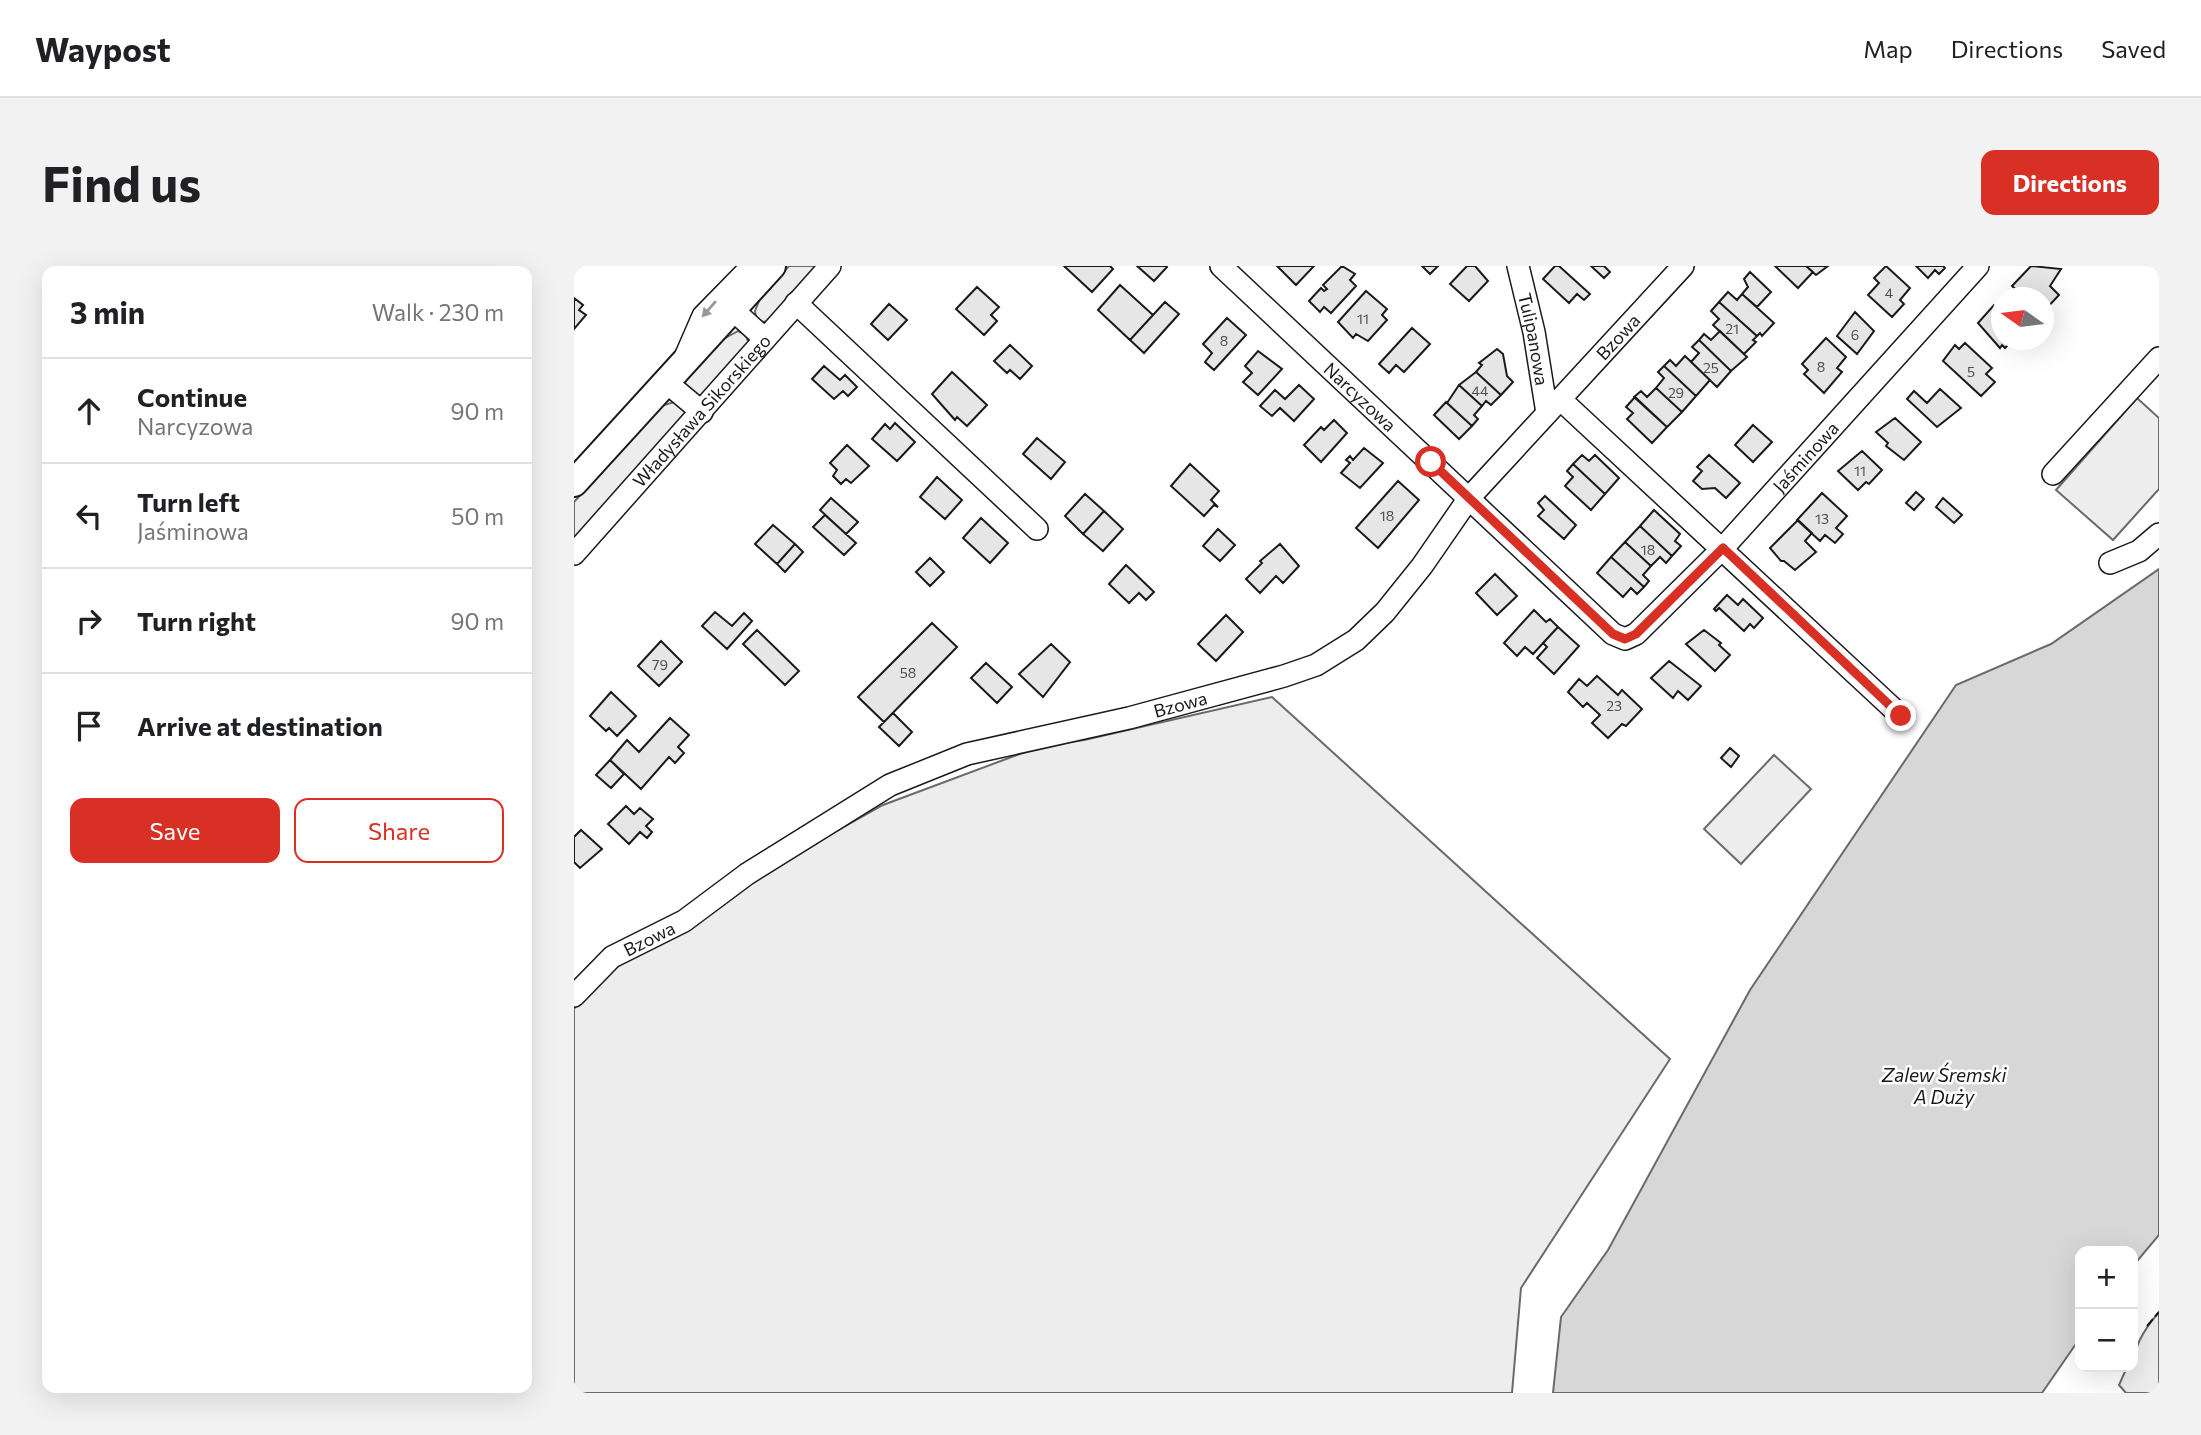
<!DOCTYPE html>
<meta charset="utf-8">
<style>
body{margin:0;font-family:Commissioner,sans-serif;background:#f2f2f2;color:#202124}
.controls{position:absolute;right:21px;bottom:21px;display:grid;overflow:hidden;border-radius:14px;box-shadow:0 7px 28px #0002}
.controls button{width:63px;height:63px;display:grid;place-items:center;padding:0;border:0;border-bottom:2px solid #e0e0e0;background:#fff;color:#202124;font:35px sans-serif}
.compass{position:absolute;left:1417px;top:21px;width:63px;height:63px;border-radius:50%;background:#fff;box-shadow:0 7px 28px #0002;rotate:284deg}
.stop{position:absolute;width:21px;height:21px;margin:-16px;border:5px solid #d93025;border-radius:50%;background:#fff}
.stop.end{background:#d93025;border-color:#fff;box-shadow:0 2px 7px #0008}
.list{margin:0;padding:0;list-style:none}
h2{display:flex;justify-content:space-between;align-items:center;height:91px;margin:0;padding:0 28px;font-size:30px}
h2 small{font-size:23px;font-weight:400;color:#757577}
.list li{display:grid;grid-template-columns:46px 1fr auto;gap:21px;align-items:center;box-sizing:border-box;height:105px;padding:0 28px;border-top:2px solid #e0e0e0}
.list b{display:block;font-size:26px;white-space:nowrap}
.list p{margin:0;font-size:23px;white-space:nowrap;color:#757577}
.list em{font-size:23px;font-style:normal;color:#757577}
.actions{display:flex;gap:14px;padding:21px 28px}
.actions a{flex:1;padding:16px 0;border:2px solid #d93025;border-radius:14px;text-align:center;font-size:24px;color:#d93025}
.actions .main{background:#d93025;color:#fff}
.icon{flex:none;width:38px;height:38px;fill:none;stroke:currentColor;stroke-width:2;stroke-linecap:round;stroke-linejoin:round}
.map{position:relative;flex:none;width:1585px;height:1127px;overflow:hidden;border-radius:14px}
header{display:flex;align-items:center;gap:42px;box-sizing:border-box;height:98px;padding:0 35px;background:#fff;border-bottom:2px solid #e0e0e0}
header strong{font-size:33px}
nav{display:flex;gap:38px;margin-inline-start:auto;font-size:24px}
.intro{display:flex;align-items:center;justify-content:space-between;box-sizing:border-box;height:168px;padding:0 42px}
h1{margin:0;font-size:49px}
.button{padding:18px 32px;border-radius:14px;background:#d93025;color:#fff;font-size:24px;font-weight:700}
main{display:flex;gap:42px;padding:0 42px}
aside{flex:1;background:#fff;border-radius:14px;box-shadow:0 7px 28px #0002}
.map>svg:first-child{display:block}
.green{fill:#ededed;stroke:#6a6a6a;stroke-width:2}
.water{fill:#d7d7d7;stroke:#6a6a6a;stroke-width:2}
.building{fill:#e6e6e6;stroke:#1a1a1a;stroke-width:2}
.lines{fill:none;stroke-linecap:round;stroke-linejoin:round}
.minor-casing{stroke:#1a1a1a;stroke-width:24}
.major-casing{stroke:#1a1a1a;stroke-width:30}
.minor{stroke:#fff;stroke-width:21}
.major{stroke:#fff;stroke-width:26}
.fence{stroke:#1a1a1a;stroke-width:2;stroke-dasharray:9 3.5;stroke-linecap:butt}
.oneway{fill:#989898}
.route{stroke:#d93025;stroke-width:9}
.labels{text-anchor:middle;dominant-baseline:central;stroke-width:5;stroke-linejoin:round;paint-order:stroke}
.number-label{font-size:14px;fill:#4d4d4d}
.street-label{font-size:18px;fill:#1a1a1a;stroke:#fff}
.water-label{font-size:19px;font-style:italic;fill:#1a1a1a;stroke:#fff}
</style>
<header>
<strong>Waypost</strong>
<nav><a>Map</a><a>Directions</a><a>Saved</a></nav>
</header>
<div class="intro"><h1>Find us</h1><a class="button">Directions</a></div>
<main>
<aside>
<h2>3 min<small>Walk · 230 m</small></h2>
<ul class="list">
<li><svg class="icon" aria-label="ahead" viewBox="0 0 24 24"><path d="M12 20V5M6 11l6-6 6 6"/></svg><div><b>Continue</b><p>Narcyzowa</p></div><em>90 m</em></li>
<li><svg class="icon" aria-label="left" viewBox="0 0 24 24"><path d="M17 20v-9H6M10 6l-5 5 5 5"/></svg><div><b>Turn left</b><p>Jaśminowa</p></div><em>50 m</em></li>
<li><svg class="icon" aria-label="right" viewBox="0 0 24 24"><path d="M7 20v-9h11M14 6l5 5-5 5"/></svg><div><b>Turn right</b></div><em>90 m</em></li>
<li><svg class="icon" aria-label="arrive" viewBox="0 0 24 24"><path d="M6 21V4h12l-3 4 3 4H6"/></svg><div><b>Arrive at destination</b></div></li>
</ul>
<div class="actions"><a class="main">Save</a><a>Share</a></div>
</aside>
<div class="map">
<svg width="1585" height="1127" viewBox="0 0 1585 1127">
<rect width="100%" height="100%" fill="#fff"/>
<path class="green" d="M 215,0 L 245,0 L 200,54 L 189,56 L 182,52 L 181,45 L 187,30 Z
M 164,65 L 171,68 L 175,77 L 125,134 L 110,122 L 112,114 L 146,75 Z
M 1563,132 L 1585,152 L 1585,223 L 1539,274 L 1482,224 Z
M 100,136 L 116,147 L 0,279 L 0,236 L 87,140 Z
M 698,431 L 1096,793 L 947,1022 L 938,1127 L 0,1127 L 0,743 L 38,691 L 309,539 L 467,480 L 510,474 Z
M 1200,489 L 1237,523 L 1167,598 L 1130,563 Z
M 1585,1046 L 1585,1127 L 1552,1127 L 1545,1119 L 1553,1101 L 1559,1101 C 1559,1080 1572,1061 1585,1046 Z"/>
<path class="water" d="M 1585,303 L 1585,969 L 1559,1000 L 1559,985 L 1506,985 L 1506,1072 L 1468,1127 L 979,1127 L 987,1051 L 1034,984 L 1176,724 L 1382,419 L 1477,378 Z"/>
<path class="building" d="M 490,0 L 536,0 L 539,3 L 518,26 Z
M 563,0 L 592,0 L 593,1 L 580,15 Z
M 703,0 L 740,0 L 722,19 Z
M 768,0 L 781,8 L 776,14 L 782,20 L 757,47 L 750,41 L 746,46 L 735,35 L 747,22 L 750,25 L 753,23 L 749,19 Z
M 848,0 L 864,0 L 856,8 Z
M 893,0 L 901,0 L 914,15 L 895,35 L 876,18 Z
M 981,0 L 985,0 L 1016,28 L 1010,34 L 1003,28 L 995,37 L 969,13 Z
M 1017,0 L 1030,0 L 1036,6 L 1030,12 Z
M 1201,0 L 1232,0 L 1239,6 L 1224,22 Z
M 1232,0 L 1254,0 L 1242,9 Z
M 1312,0 L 1336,22 L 1326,34 L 1330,38 L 1318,51 L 1294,29 L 1305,17 L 1300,12 Z
M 1342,0 L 1369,0 L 1371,2 L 1365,8 L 1361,4 L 1354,12 Z
M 1457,0 L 1487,3 L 1476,20 L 1485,29 L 1470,45 L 1470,32 L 1451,32 L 1438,20 Z
M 1176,6 L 1197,26 L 1183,41 L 1168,28 L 1174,21 L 1170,13 Z
M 546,19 L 579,49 L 556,74 L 524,44 Z
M 403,21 L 425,41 L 417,49 L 423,55 L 410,69 L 382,43 Z
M 792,25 L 813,43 L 808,49 L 813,54 L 794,75 L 782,68 L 779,72 L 764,56 Z
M 1154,26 L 1163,34 L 1168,28 L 1200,57 L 1188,70 L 1186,67 L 1183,70 L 1145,36 Z
M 0,32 L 9,39 L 5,44 L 12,49 L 0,63 Z
M 591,36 L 605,48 L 570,87 L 556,74 Z
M 1145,36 L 1183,70 L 1179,74 L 1182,76 L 1170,88 L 1139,59 L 1145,53 L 1137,45 Z
M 315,38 L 333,54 L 314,74 L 297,58 Z
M 1420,39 L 1428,45 L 1428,74 L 1439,74 L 1431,82 L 1428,79 L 1426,82 L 1404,57 Z
M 1281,46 L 1300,65 L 1283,88 L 1263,70 Z
M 1470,47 L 1478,55 L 1470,64 Z
M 653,52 L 672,69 L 640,104 L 631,96 L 638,87 L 629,78 Z
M 838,62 L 856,78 L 830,106 L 822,99 L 815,107 L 805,98 Z
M 1146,65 L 1173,91 L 1157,105 L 1125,74 L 1130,68 L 1137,74 Z
M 1252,72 L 1272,91 L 1263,102 L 1268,106 L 1250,127 L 1230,108 L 1234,104 L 1228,98 Z
M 1125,74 L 1157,105 L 1143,121 L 1117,96 L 1125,87 L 1118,81 Z
M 1391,77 L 1418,102 L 1412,108 L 1421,116 L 1407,130 L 1369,95 L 1381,79 L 1385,83 Z
M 436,79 L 458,100 L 446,113 L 436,104 L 433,107 L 420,95 Z
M 923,83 L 929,88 L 933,110 L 939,116 L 927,129 L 902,106 L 908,99 L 905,97 Z
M 684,85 L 708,103 L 684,129 L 669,116 L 678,107 L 671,100 Z
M 1111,90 L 1136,114 L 1122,130 L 1090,100 L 1096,94 L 1102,100 Z
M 250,100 L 266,114 L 271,109 L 283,121 L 274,130 L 269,125 L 260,133 L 238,113 Z
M 1090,100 L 1122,130 L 1108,146 L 1082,122 L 1090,112 L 1084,106 Z
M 378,106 L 413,139 L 393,160 L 383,151 L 381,154 L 358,128 Z
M 902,106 L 927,129 L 917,139 L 912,135 L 908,140 L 885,119 Z
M 725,119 L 740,133 L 720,155 L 706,142 L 698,150 L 686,140 L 701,124 L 711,133 Z
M 885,119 L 908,140 L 900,149 L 904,153 L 898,160 L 873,137 Z
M 1082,122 L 1108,146 L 1093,161 L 1060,131 L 1067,125 L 1073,131 Z
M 1366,123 L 1387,142 L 1363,161 L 1333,133 L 1340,125 L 1353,137 Z
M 1061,131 L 1093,161 L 1078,177 L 1053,153 L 1059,147 L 1052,141 Z
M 872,136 L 898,160 L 885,173 L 860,149 Z
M 1321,152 L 1347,176 L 1330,194 L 1312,180 L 1314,177 L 1302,166 Z
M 760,154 L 773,167 L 747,196 L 730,179 L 747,161 L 750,164 Z
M 321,157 L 341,176 L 323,195 L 298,173 L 311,158 L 316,163 Z
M 1179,159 L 1198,176 L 1179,196 L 1161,179 Z
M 463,172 L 491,196 L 477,213 L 449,188 Z
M 273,179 L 295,200 L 277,217 L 272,213 L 267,218 L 259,210 L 263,204 L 256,197 Z
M 790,182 L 809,197 L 786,222 L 767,207 L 776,197 L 772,194 L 776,190 L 779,194 Z
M 1288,185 L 1308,204 L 1295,218 L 1292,216 L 1284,224 L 1264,205 Z
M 1008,189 L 1015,195 L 1021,189 L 1045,212 L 1031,228 L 999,198 Z
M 1135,189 L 1166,217 L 1152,232 L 1141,222 L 1128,223 L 1119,215 L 1128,205 L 1123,201 Z
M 616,198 L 645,225 L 637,234 L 644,241 L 640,239 L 630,250 L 597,220 Z
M 999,198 L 1031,228 L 1017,244 L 991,220 L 999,211 L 993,205 Z
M 363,211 L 388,234 L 371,253 L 346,231 Z
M 824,215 L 845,234 L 804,282 L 782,262 Z
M 1342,226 L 1350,233 L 1340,244 L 1332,237 Z
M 1248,227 L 1273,250 L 1262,262 L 1269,268 L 1261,277 L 1251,269 L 1246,275 L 1223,254 Z
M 511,228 L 530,245 L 509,268 L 491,250 Z
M 971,230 L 1002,259 L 990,273 L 964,250 L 970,244 L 964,237 Z
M 257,232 L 284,256 L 272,268 L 246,244 Z
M 1369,232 L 1388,249 L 1380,257 L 1362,241 Z
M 1080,244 L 1106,268 L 1101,275 L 1107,280 L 1098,290 L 1066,260 Z
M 530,245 L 549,263 L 529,285 L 509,268 Z
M 251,249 L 282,277 L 270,289 L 239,261 Z
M 407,252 L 434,277 L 416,297 L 389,272 Z
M 1224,254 L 1238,267 L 1231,275 L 1242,286 L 1221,304 L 1210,295 L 1207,295 L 1196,282 Z
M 199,259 L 221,278 L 203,298 L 181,278 Z
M 1066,260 L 1098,290 L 1092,297 L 1086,291 L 1077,300 L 1051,276 Z
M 644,263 L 661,279 L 646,295 L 629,280 Z
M 1051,276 L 1077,300 L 1069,309 L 1075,315 L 1070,321 L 1037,291 Z
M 221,278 L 229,286 L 211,306 L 203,298 Z
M 706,278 L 725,300 L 709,317 L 702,310 L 686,327 L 672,313 L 688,297 L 686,295 Z
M 1037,291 L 1070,321 L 1063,328 L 1057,322 L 1049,331 L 1023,307 Z
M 356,292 L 370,306 L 356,320 L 342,306 Z
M 552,299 L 580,326 L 572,334 L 565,327 L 555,337 L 535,318 Z
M 921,308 L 943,330 L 923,349 L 902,327 Z
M 1153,329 L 1164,339 L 1169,333 L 1189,352 L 1180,362 L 1176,358 L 1170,365 L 1145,342 L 1142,345 L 1140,343 Z
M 960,344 L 972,356 L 976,353 L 984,361 L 959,388 L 951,381 L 943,390 L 930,377 Z
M 141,346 L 158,360 L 170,347 L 178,355 L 153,383 L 128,360 Z
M 652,349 L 669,366 L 642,395 L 624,378 Z
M 358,357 L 383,381 L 310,456 L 284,431 Z
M 984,361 L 1005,380 L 980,408 L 963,392 L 973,381 L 969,377 Z
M 183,364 L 225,405 L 211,419 L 169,378 Z
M 1130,364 L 1147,377 L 1145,379 L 1156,389 L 1141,405 L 1112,378 Z
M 87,375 L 108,396 L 85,420 L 64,400 Z
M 477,378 L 496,396 L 469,431 L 445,408 Z
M 1095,395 L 1127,420 L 1114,434 L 1104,425 L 1099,432 L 1077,412 Z
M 412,397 L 438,421 L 423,437 L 397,412 Z
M 1023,410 L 1044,429 L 1048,424 L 1068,443 L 1052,460 L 1048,458 L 1034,472 L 1018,457 L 1026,449 L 1013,437 L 1009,441 L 994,426 L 1005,413 L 1013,420 Z
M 37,426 L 62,450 L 43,470 L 35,462 L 32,465 L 16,450 Z
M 319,447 L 338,466 L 325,480 L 305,461 Z
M 96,452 L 115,469 L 104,481 L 110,487 L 101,497 L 95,491 L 67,523 L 36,494 L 53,474 L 65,486 Z
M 1156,482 L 1165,490 L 1157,501 L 1147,492 Z
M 36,494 L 50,508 L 37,522 L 22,509 Z
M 52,540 L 60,548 L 66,542 L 79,553 L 72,560 L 78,566 L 73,572 L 66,566 L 55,578 L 34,558 Z
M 7,564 L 28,583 L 6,602 L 0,596 L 0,571 Z"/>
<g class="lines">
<g class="minor-casing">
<g id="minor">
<path id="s1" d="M 647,0 L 1039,368 L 1051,373 L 1062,368 L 1149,282 L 1404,0"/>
<path id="s2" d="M 944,0 L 960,66 L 973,147"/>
<path d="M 222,37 L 463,263"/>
<path d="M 159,44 L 191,73"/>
<path d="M 112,89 L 129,50 L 178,0"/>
<path d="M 92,116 L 128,146"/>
<path d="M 986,133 L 1327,450"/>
<path d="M 1479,208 L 1585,92"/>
<path id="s3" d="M 0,288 L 256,0"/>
<path d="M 1536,297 L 1565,285 L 1585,268"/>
<path id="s4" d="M 0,730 L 38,691 L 110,655 L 173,608 L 316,519 L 393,488 L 555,452 L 710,410 L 742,399 L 782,374 L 811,346 L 848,300 L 895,232 L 1109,0"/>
</g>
</g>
<g class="major-casing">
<path id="major" d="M 0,217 L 198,0"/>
</g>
<use href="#minor" class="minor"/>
<use href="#major" class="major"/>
<path class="fence" d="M 1573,1060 L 1585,1046"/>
</g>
<defs><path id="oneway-solid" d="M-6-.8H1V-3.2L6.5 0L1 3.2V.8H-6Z" transform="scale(1.75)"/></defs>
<use class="oneway" href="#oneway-solid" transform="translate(135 43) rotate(131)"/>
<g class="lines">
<path class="route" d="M 857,196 L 1039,368 L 1051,373 L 1062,368 L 1149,282 L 1327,450"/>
</g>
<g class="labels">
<g class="number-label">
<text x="1315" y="26">4</text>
<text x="789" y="52">11</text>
<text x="1158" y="62">21</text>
<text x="1281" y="68">6</text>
<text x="650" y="74">8</text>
<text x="1247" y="100">8</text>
<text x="1137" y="101">25</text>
<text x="1397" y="105">5</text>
<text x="906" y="124">44</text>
<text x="1102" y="126">29</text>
<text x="1286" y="204">11</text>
<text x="813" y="249">18</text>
<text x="1248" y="252">13</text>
<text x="1074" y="283">18</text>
<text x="86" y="398">79</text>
<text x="334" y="406">58</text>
<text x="1040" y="439">23</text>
</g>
<g class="street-label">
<text stroke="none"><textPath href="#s4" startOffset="1274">Bzowa</textPath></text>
<text stroke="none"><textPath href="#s2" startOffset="75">Tulipanowa</textPath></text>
<text stroke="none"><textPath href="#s1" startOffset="191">Narcyzowa</textPath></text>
<text stroke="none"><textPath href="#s3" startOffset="192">Władysława Sikorskiego</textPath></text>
<text stroke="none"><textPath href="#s1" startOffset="808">Jaśminowa</textPath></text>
<text stroke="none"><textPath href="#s4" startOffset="684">Bzowa</textPath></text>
<text stroke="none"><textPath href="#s4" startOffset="96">Bzowa</textPath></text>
</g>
<g class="water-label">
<text x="1370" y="808">Zalew Śremski<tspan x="1370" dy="22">A Duży</tspan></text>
</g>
</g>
</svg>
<div class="controls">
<button>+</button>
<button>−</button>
</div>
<svg class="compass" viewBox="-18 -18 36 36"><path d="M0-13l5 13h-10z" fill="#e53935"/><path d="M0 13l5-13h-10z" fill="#757577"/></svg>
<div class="stop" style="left:857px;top:196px"></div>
<div class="stop end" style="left:1327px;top:450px"></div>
</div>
</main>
